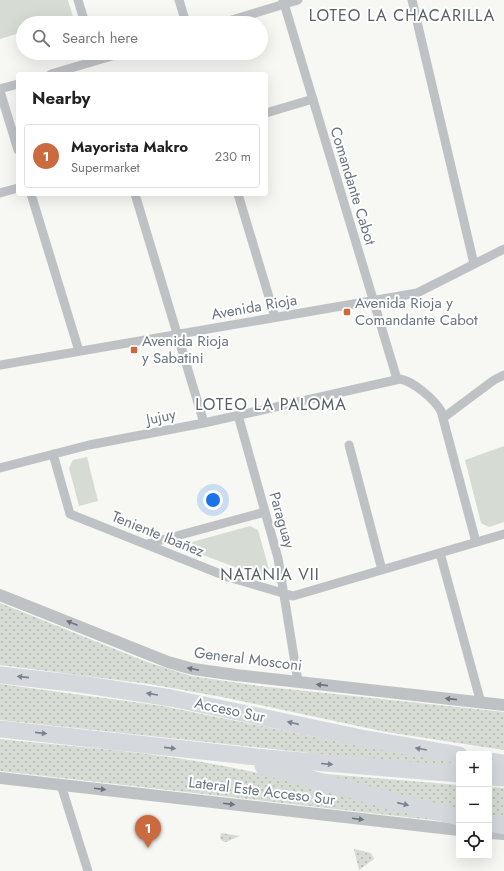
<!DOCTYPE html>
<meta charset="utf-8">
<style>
body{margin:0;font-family:Jost,sans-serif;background:#f2f2f2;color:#222}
.controls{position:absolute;right:12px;bottom:12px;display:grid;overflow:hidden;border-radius:4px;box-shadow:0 4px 16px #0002}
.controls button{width:36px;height:36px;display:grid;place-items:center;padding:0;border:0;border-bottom:1px solid #e0e0e0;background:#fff;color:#222;font:20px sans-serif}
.you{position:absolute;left:213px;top:500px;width:14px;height:14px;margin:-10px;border:3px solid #fff;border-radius:50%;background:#1a73e8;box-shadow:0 0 0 6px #1a73e833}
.badge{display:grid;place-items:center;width:26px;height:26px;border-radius:50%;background:#cc6a3f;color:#fff;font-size:13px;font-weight:700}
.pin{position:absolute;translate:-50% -33px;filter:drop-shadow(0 1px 2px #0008)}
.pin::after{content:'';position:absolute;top:21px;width:14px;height:12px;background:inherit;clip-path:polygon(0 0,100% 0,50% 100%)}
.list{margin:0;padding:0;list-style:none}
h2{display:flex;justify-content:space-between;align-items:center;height:52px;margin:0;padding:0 16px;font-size:17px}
h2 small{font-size:13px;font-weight:400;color:#767676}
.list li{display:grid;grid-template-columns:26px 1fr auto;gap:12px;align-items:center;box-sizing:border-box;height:64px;margin:0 8px 8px;padding:0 8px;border:1px solid #e0e0e0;border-radius:4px}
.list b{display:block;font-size:15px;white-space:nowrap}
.list p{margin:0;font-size:13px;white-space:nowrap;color:#767676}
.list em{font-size:13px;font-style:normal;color:#767676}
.icon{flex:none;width:22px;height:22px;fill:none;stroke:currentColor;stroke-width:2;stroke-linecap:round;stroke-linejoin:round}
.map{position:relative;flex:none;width:504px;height:871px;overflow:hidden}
.search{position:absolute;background:#fff;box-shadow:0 4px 16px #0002;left:16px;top:16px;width:252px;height:44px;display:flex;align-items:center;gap:10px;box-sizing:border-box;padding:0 14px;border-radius:22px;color:#767676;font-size:15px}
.panel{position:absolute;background:#fff;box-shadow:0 4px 16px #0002;left:16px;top:72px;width:252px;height:124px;border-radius:4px}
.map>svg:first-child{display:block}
.grass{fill:url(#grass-dots)}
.park{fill:#d6dbd4}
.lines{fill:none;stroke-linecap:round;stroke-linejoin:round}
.minor{stroke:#bfc2c5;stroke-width:9}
.tertiary{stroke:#bfc2c5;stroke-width:12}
.motorway{stroke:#d5d8dc;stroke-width:17}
.oneway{fill:#6a7581}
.oneway2{fill:#7a848f}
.poi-dot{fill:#cc6a3f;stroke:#fff;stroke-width:1.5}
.labels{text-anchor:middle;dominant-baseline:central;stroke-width:4;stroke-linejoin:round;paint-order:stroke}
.street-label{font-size:15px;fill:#6a7581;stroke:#fff}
.poi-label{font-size:15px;fill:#6a7581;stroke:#fff;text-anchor:start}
.neighbourhood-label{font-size:16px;letter-spacing:1px;fill:#575f67;stroke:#fff}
</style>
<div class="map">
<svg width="504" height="871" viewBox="0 0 504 871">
<defs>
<pattern id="grass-dots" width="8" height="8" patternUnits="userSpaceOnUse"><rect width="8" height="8" fill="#d6dbd4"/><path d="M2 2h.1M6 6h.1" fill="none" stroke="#b2b6b1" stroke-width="1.8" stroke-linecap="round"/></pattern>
</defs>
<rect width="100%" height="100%" fill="#f7f7f4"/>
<path class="grass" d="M 0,603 L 147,662 L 191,676 L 259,686 L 504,712 L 504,750 L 386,732 L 222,697 L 149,684 L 0,665 Z
M 0,684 L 163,706 L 355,745 L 459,762 L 459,768 L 347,757 L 0,720 Z
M 0,739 C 65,746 131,750 196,761 C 282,775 366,800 450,822 L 0,771 Z
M 314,773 L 459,785 L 459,814 Z
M 489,787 L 504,788 L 504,823 L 489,820 Z
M 221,833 L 240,836 L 226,842 L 222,841 L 220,838 Z
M 354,849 L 371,853 L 374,859 L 359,870 Z"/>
<path class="park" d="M 0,0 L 68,0 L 73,17 L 54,23 L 23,23 L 23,32 L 0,39 Z
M 504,446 L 504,522 L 489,527 L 481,523 L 465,460 Z
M 87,457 L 98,501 L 79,506 L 69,468 L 73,460 Z
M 250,526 L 258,530 L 269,569 L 262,575 L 235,567 L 192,551 L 192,542 Z"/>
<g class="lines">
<path class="minor" d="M 78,0 L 85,23
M 179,0 L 186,23
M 283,0 L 397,379
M 412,0 L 474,264
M 222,23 L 298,0
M 51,74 L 122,53
M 0,89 L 18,84
M 0,91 L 18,150
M 266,113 L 313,99
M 0,193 L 18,188
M 31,194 L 79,351
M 135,194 L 204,423
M 238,194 L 275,317
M 0,365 L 417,293 L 504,249
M 238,415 L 278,558 L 298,682
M 443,418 L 494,380 L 504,375
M 349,445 L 382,570
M 53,454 L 70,514 L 228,577 L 293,596 L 504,534
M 0,468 L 89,445 L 204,423 L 400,379 C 413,381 435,400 441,411 L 476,542
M 147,544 L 265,512
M 440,553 L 481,703
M 61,785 L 88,871"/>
<path class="tertiary" d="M 0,595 L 168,662 L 193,669 L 236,675 L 504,705
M 0,778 L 459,830
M 489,833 L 504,834"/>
<path class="motorway" d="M 0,675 L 80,684 L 171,698 L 366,739 L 459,755
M 0,729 L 266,758 L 459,774
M 489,761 L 504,763
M 263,766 L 392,801 L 459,817
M 489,777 L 504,778
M 489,823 L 504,826"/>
</g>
<defs><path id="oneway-solid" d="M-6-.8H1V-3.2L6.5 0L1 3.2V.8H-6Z"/></defs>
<g class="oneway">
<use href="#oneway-solid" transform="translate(72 623) rotate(-158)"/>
<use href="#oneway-solid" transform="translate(193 669) rotate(-169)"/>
<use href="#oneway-solid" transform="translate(322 685) rotate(-174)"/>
<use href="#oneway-solid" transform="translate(451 699) rotate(-174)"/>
<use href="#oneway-solid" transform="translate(100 789) rotate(7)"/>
<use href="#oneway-solid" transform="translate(229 804) rotate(7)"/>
<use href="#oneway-solid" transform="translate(358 819) rotate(7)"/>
</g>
<g class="oneway2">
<use href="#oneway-solid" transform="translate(23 677) rotate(-174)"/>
<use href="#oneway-solid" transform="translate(152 694) rotate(-171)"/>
<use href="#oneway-solid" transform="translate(293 723) rotate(-167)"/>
<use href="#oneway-solid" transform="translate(41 733) rotate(6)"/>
<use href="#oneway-solid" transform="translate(170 748) rotate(6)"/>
<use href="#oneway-solid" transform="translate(421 749) rotate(-170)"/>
<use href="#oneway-solid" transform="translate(327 764) rotate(5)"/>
<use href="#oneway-solid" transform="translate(403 804) rotate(13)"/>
</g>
<g class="poi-dot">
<rect x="343" y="308" width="8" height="8" rx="2"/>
<rect x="130" y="346" width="8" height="8" rx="2"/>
</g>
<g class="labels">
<g class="street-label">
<text transform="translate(353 186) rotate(73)">Comandante Cabot</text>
<text transform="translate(254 307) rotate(-10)">Avenida Rioja</text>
<text transform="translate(161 417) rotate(-11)">Jujuy</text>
<text transform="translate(282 520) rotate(74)">Paraguay</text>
<text transform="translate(158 534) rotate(22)">Teniente Ibañez</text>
<text transform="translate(248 659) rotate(7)">General Mosconi</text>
<text transform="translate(230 710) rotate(12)">Acceso Sur</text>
<text transform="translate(262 791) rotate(7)">Lateral Este Acceso Sur</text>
</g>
<g class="poi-label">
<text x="355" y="303">Avenida Rioja y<tspan x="355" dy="17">Comandante Cabot</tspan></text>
<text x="142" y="341">Avenida Rioja<tspan x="142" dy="17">y Sabatini</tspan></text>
</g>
<g class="neighbourhood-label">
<text x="402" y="15">LOTEO LA CHACARILLA</text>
<text x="271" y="404">LOTEO LA PALOMA</text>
<text x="270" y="574">NATANIA VII</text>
</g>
</g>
</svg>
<div class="controls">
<button>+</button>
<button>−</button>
<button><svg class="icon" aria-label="locate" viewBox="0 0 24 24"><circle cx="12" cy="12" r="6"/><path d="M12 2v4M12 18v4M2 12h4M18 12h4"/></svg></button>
</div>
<div class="you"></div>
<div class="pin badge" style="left:148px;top:848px">1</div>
<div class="search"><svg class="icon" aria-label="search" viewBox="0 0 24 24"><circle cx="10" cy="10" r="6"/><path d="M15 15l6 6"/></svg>Search here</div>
<section class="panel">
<h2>Nearby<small></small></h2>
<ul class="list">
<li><span class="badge">1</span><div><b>Mayorista Makro</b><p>Supermarket</p></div><em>230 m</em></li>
</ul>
</section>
</div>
